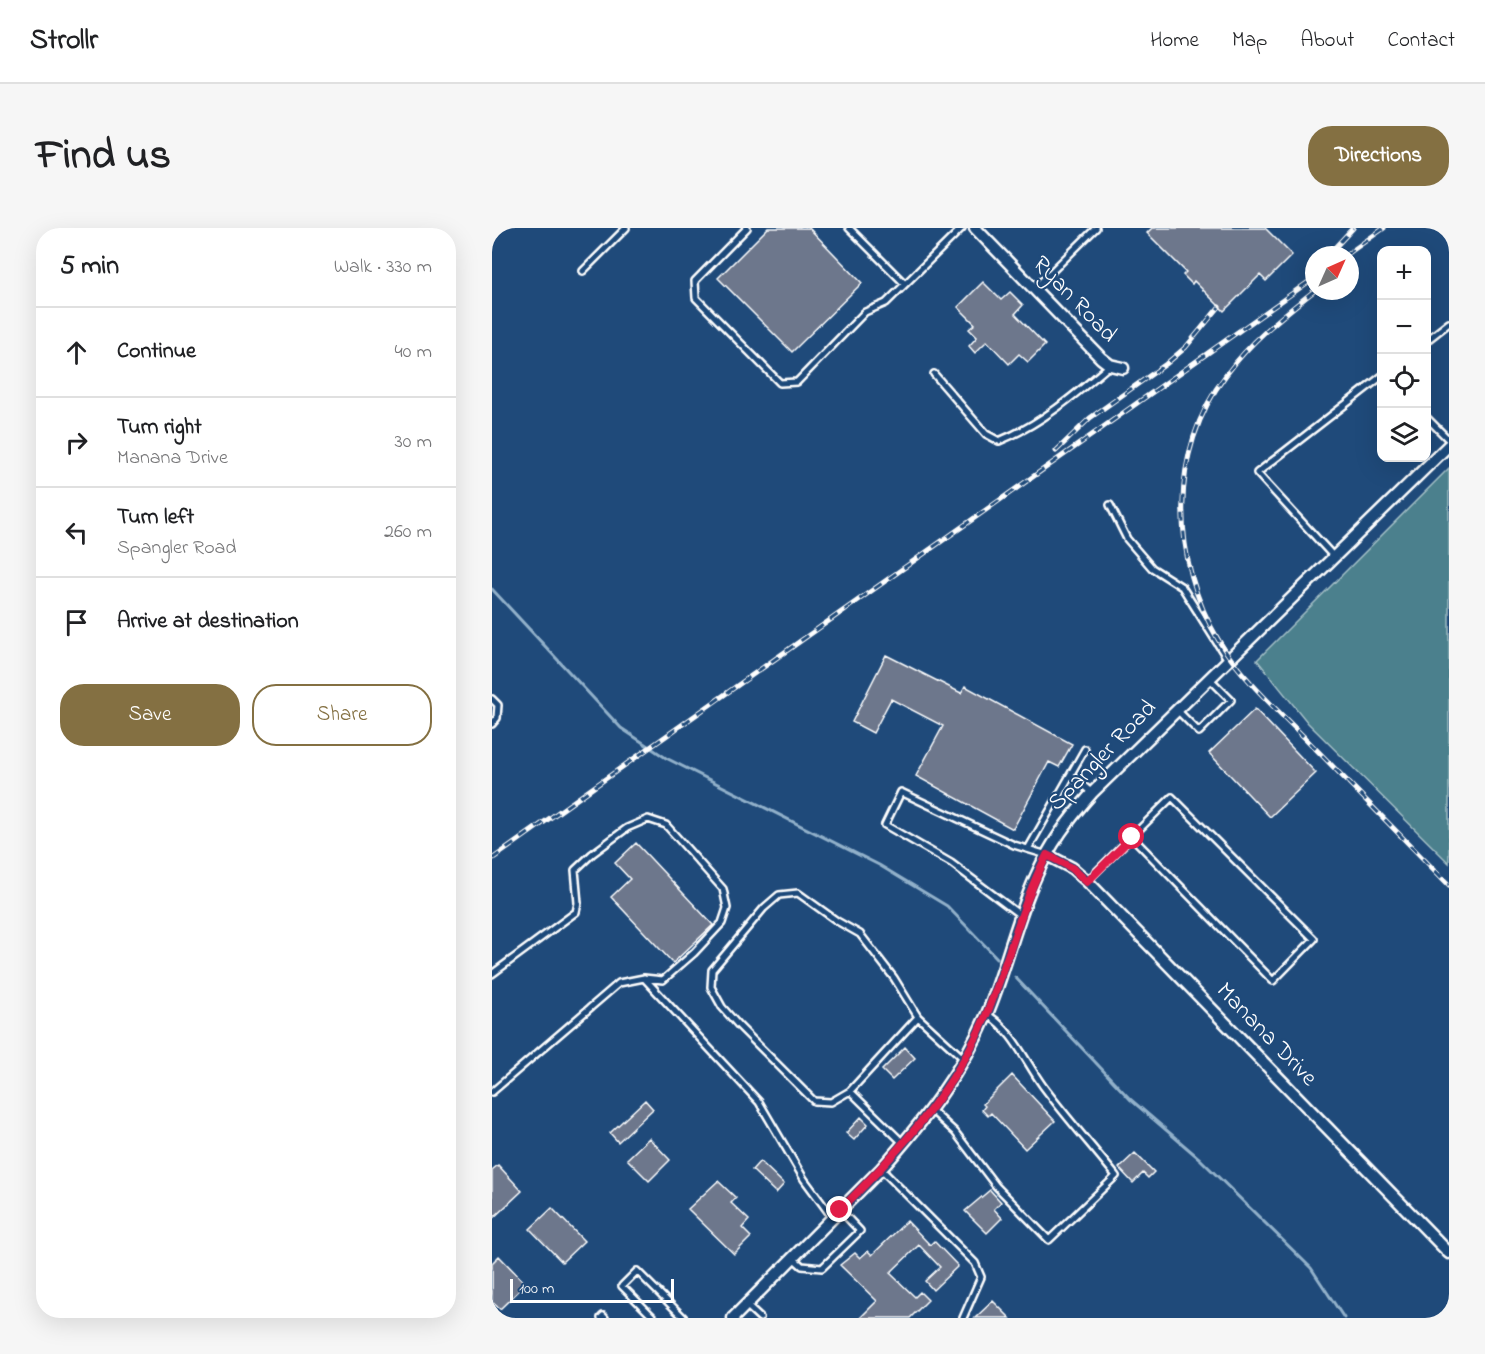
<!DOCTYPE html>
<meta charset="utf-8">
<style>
body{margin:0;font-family:"Indie Flower",sans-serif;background:#f6f6f6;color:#202124}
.controls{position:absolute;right:18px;top:18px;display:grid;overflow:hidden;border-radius:12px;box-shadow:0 6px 24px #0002}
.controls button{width:54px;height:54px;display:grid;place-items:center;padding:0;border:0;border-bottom:2px solid #e0e0e0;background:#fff;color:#202124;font:30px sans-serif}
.compass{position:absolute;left:813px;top:18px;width:54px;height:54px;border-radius:50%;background:#fff;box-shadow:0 6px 24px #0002;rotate:45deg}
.scale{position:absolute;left:18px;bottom:15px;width:164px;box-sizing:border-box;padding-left:6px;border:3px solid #fff;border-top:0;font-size:16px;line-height:21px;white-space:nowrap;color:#fff;-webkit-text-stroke:4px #1f4a7a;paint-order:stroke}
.stop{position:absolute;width:18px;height:18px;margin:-14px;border:4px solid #e11d48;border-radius:50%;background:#fff}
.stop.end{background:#e11d48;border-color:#fff;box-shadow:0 2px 6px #0008}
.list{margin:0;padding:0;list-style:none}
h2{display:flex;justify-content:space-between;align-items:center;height:78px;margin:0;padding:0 24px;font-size:26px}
h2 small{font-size:20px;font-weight:400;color:#757577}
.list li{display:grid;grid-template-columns:39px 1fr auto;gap:18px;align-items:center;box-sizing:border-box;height:90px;padding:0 24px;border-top:2px solid #e0e0e0}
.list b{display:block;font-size:22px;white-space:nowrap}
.list p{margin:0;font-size:20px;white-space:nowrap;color:#757577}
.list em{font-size:20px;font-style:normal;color:#757577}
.actions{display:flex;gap:12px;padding:18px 24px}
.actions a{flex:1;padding:14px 0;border:2px solid #847042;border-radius:24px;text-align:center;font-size:21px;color:#847042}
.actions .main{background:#847042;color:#fff}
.icon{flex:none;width:33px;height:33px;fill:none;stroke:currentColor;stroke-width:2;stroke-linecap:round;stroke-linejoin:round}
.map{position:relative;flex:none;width:957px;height:1090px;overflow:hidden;border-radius:24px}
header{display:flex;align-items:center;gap:36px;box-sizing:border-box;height:84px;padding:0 30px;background:#fff;border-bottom:2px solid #e0e0e0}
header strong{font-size:28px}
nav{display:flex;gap:33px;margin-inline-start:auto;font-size:21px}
.intro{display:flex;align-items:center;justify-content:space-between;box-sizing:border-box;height:144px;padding:0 36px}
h1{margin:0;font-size:42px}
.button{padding:15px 27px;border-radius:24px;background:#847042;color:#fff;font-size:21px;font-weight:700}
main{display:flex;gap:36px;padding:0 36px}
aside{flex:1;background:#fff;border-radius:24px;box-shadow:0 6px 24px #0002}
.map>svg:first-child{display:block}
.green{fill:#4b808d;stroke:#a5c0c6;stroke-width:1.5}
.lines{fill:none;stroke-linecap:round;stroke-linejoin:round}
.stream{stroke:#92b1ca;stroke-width:3}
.building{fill:#6d778c;stroke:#fff;stroke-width:1.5}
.lane-casing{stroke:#fff;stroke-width:10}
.street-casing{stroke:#fff;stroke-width:15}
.lane{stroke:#1f4a7a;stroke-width:5}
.street{stroke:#1f4a7a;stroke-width:10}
.rail-casing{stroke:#fff;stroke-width:5}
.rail{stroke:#1f4a7a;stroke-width:3;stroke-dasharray:9;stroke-linecap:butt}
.route{stroke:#e11d48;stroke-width:8}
.labels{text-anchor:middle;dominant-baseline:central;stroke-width:4.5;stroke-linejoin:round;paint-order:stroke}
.street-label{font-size:24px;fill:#fff;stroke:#1f4a7a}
</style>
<header>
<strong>Strollr</strong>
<nav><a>Home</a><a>Map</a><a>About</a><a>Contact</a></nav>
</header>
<div class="intro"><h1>Find us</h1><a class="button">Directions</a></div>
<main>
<aside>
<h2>5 min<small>Walk · 330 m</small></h2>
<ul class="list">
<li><svg class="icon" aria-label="ahead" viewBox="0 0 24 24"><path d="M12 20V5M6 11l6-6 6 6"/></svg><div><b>Continue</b></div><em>40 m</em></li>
<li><svg class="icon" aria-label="right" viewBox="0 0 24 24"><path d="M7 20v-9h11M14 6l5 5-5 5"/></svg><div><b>Turn right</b><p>Manana Drive</p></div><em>30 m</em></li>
<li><svg class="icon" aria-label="left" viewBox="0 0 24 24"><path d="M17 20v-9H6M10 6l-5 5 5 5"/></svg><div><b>Turn left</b><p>Spangler Road</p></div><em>260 m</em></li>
<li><svg class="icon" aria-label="arrive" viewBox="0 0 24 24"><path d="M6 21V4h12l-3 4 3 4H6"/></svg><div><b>Arrive at destination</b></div></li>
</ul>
<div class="actions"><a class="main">Save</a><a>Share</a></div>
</aside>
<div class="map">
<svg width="957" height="1090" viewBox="0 0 957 1090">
<rect width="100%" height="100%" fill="#1f4a7a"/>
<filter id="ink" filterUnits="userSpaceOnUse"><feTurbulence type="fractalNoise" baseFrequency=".0167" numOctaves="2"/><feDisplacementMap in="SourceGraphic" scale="12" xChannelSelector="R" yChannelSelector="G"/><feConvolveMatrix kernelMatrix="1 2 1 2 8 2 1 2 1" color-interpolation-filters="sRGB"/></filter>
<g filter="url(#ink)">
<path class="green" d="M 957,240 L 957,635 L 816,495 L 765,432 Z"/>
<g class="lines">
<path class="stream" d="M 0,361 L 129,500 L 174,530 L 387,637 L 455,678 L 505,730
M 523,749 L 638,871 L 708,931 L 819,1040 L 852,1090"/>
</g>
<path class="building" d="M 276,0 L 317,0 L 370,55 L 300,124 L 226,50 Z
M 660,0 L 773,0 L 800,27 L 774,53 L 768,47 L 732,83 L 702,53 L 700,56 L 691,47 L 694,44 L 655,5 Z
M 491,54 L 509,72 L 518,64 L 531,77 L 523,86 L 553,117 L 536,134 L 527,126 L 517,136 L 495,113 L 483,125 L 477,118 L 485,109 L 477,101 L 483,96 L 466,79 Z
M 394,427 L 469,465 L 473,458 L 580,516 L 567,539 L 557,534 L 521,601 L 424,548 L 451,498 L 399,471 L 381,505 L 360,494 Z
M 763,481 L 824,545 L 778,589 L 717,525 Z
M 144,615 L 221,697 L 181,735 L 119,669 L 138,651 L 123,635 Z
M 413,819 L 423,830 L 400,852 L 390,842 Z
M 520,847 L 563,893 L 533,921 L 499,885 L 496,888 L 490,882 L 493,878 L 491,876 Z
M 153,872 L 161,881 L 126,914 L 118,905 Z
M 369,889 L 376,896 L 362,912 L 354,905 Z
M 157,910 L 178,932 L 157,953 L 135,931 Z
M 643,925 L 662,944 L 656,950 L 651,945 L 641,955 L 627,940 Z
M 268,933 L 292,956 L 284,965 L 260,942 Z
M 6,937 L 30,963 L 0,991 L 0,942 Z
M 226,953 L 244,970 L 239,975 L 257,992 L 250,1000 L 259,1009 L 242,1026 L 196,981 Z
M 498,962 L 509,974 L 502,981 L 510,990 L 495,1005 L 473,983 Z
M 60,980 L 92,1013 L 70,1034 L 38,1001 Z
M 415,993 L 438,1017 L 442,1013 L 466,1038 L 441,1062 L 433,1053 L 448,1039 L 427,1017 L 398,1045 L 423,1069 L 428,1064 L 436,1072 L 418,1090 L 368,1090 L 385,1073 L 348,1037 L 363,1025 L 368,1030 L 376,1023 L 380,1027 Z
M 7,1028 L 34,1056 L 8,1081 L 0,1074 L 0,1035 Z
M 501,1073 L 518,1090 L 483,1090 Z"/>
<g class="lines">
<g class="lane-casing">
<path id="lane" d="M 255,0 L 203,53 L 204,70 L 288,155 L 305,154 L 373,84 L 394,75 L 470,0
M 357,0 L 413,56
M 91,43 L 134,0
M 542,61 L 604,0
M 934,113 L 957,95
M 442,146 L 494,206 L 507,213 C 548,197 584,166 618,137
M 934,189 L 957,212
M 618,277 L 635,311 L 660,340 L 690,359 L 736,432
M 842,329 L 765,245 L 890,148
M 0,471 L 6,477 L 5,490 L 0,496
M 685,482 L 707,504 L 739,472 L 718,451
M 579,547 L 600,565
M 536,621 L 593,521
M 595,653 L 680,569 L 822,711 L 781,753 L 640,609
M 528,687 L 459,635 L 393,597 L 409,564 L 522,617 L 555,627
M 0,746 L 84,684 L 86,675 L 83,642 L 100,626 L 135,600 L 156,591 L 174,597 L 231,661 L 235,680 L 230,695 L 202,725 L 171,752 L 152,750 L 127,755 L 0,864
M 152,750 L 267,874 L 312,951 L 340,989
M 426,789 L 358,863 L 339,874 L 322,873 L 246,797 L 230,779 L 219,759 L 220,742 L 272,680 L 287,667 L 306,665 L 345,693 L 368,706 L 402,750 L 426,789 L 472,831
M 358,863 L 412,916
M 439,882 L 463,904 L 504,958 L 557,1012 L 624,948 C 600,918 574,889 551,858 C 533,833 522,804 495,786
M 389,941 L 483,1035 L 489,1049 L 471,1090
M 301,1030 L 310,1038 L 330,1040 L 368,1003 L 348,982
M 254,1077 L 268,1090
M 109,1090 L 111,1088 L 113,1090
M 162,1090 L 130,1058 L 145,1043 L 192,1090"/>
</g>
<g class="street-casing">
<path id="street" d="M 483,0 L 609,130 L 618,137 L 631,140
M 555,627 L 580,640 L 595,653 L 957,1025
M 241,1090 L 389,941 C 431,894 470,844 495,786 C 514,741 524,692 544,648 C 558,616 577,591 600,565 L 957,217"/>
</g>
<use href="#lane" class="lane"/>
<use href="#street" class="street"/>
<g class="rail-casing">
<path id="rail" d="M 836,27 L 861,0
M 854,27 L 892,0
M 822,63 C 790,88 758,114 734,147 C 676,223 679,333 727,413 C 747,447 785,482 814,511 C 862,560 909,608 957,657
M 564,223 L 598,190 L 674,136 L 694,119 L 727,79
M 0,631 L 822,50"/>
</g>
<use href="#rail" class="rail"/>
</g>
</g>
<g class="lines" filter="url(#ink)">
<path class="route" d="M 348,982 C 406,924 464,862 495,785 C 517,733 529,677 555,627 L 580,640 L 595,654 L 640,609"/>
</g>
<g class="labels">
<g class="street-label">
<text transform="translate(582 72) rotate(46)">Ryan Road</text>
<text transform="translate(611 528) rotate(-46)">Spangler Road</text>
<text transform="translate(774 807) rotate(46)">Manana Drive</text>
</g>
</g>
</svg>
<div class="controls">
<button>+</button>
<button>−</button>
<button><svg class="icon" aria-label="locate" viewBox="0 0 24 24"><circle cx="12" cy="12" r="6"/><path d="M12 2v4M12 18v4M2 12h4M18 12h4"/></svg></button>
<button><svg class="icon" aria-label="layers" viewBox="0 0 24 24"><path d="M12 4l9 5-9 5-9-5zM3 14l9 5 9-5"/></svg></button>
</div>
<svg class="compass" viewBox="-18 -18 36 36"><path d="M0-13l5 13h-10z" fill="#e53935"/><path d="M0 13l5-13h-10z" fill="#757577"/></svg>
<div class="scale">100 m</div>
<div class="stop" style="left:640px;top:609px"></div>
<div class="stop end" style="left:348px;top:982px"></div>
</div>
</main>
